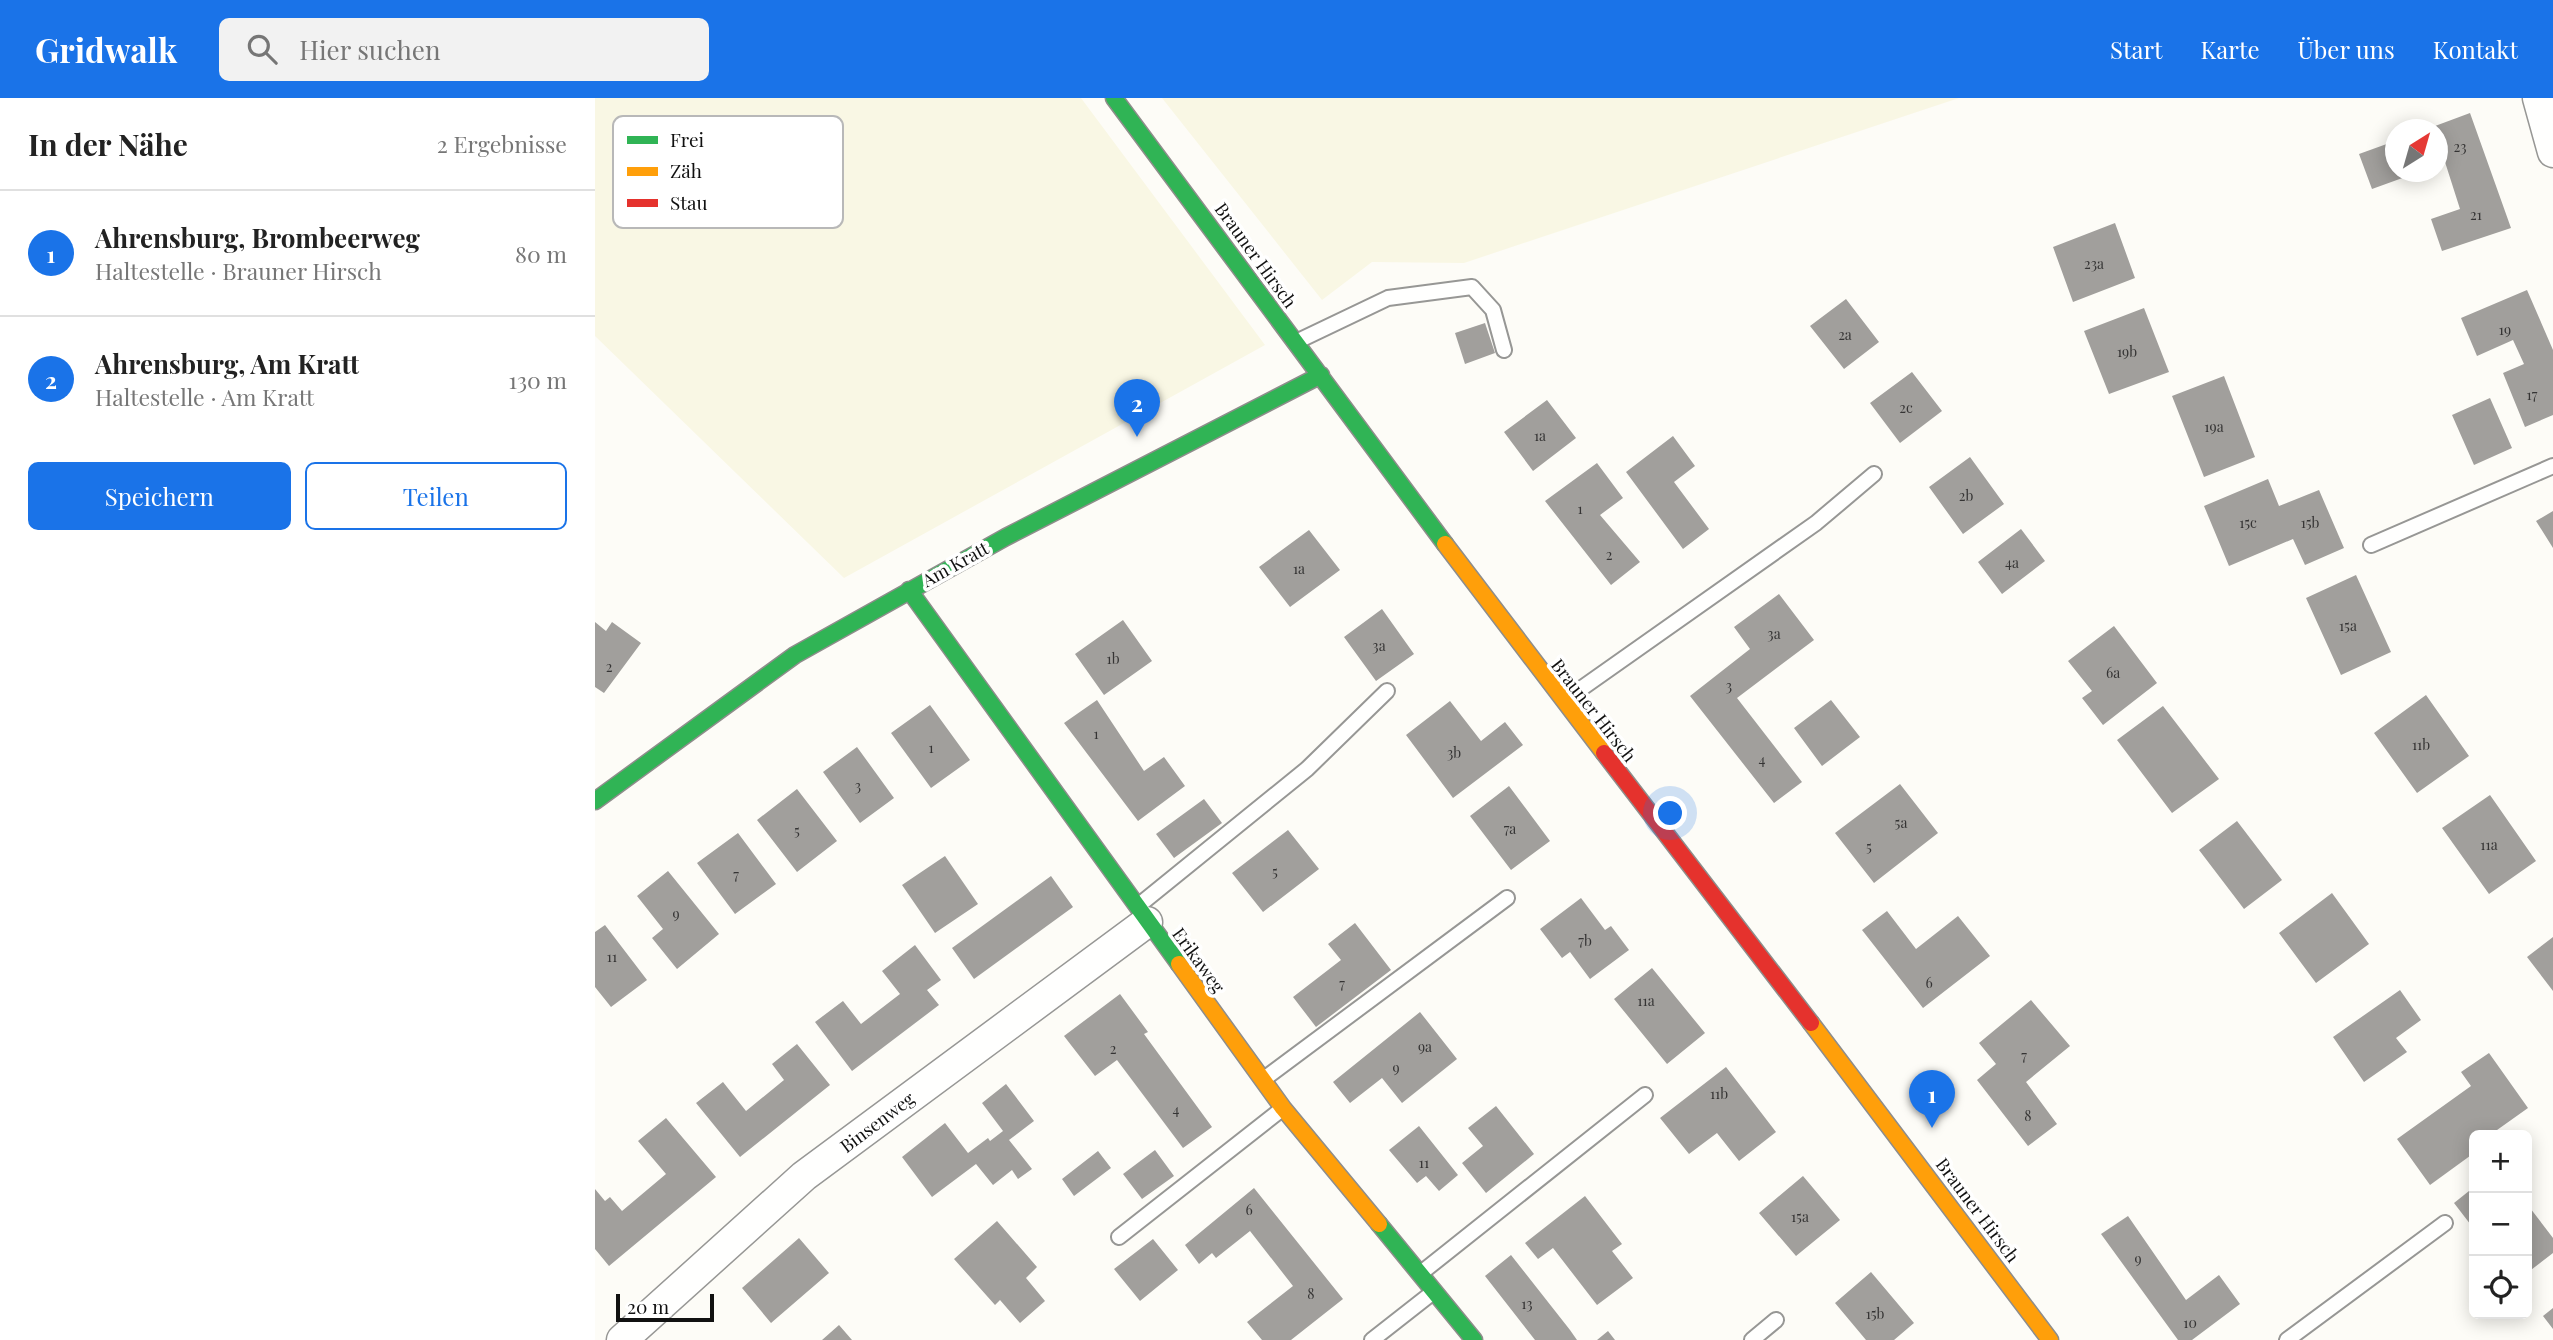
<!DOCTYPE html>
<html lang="de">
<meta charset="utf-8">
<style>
body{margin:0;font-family:"Playfair Display",serif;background:#f2f2f2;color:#222}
.controls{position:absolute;right:21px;bottom:21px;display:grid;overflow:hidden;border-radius:10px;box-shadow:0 4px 18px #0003}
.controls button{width:63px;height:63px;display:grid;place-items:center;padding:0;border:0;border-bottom:2px solid #e0e0e0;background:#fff;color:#222;font:35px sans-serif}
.compass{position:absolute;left:1790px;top:21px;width:63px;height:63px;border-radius:50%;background:#fff;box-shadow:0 4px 18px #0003;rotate:37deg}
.scale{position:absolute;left:21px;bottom:18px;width:98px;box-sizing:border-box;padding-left:7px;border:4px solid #111;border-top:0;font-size:19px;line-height:24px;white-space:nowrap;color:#111;-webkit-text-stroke:5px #fff;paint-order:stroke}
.you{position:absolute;left:1076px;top:716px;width:24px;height:24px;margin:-18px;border:5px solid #fff;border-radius:50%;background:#1a73e8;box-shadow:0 0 0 10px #1a73e833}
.badge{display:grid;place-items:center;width:46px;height:46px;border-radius:50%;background:#1a73e8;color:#fff;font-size:23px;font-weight:700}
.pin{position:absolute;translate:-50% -58px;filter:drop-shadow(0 2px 4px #0008)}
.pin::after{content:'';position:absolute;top:37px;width:24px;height:21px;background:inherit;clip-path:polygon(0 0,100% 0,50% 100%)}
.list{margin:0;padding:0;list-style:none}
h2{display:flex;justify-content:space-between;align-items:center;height:91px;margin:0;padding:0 28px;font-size:30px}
h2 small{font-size:23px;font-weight:400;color:#767676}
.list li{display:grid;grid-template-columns:46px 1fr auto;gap:21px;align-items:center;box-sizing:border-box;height:126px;padding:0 28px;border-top:2px solid #e0e0e0}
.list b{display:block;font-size:26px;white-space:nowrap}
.list p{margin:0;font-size:23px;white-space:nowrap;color:#767676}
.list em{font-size:23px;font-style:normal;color:#767676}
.actions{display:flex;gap:14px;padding:21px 28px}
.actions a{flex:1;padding:16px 0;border:2px solid #1a73e8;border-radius:10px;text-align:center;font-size:24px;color:#1a73e8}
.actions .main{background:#1a73e8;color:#fff}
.icon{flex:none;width:38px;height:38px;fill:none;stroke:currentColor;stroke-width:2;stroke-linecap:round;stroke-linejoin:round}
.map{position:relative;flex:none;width:1958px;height:1242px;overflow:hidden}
header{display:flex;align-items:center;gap:42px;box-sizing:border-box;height:98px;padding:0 35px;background:#1a73e8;color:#fff}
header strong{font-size:33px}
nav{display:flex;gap:38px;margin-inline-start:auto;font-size:24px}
.search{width:490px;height:63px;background:#f2f2f2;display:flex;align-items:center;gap:18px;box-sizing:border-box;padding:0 24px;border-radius:10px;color:#767676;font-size:26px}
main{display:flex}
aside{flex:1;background:#fff}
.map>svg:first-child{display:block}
.farmland{fill:#f9f7e4}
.building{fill:#a19f9c}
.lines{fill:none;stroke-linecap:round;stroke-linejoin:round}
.lane-casing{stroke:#979795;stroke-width:18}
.street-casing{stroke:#979795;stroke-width:33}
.fast-casing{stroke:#8e8d8b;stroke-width:19}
.slow-casing{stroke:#8e8d8b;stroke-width:19}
.jam-casing{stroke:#8e8d8b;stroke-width:19}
.lane{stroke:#fffffe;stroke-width:14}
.street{stroke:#fffffe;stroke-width:30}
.fast{stroke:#30b455;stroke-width:16}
.slow{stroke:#ff9f0a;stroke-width:16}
.jam{stroke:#e5322d;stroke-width:16}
.labels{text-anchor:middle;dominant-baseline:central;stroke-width:7;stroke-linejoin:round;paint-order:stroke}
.number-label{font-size:14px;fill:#353434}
.street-label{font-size:18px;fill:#111;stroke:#fff}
.key{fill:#fff;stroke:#b8b8b8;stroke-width:2}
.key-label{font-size:19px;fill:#111}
</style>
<header>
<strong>Gridwalk</strong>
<div class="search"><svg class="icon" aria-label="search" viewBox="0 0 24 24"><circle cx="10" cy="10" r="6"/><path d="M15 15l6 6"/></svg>Hier suchen</div>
<nav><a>Start</a><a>Karte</a><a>Über uns</a><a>Kontakt</a></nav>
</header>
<main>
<aside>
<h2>In der Nähe<small>2 Ergebnisse</small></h2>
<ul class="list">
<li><span class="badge">1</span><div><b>Ahrensburg, Brombeerweg</b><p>Haltestelle · Brauner Hirsch</p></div><em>80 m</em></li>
<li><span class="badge">2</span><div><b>Ahrensburg, Am Kratt</b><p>Haltestelle · Am Kratt</p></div><em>130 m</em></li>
</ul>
<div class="actions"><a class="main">Speichern</a><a>Teilen</a></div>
</aside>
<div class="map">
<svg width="1958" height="1242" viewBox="0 0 1958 1242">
<rect width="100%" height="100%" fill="#fdfcf7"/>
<path class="farmland" d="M 0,0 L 486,0 L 670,247 L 249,480 L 0,238 Z
M 567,0 L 1364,0 L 869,165 L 777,164 L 727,202 Z"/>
<path class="building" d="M 1875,15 L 1916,130 L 1847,153 L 1836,121 L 1865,111 L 1850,64 L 1843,67 L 1843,32 L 1832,31 Z
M 1800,43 L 1800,74 L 1824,74 L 1777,91 L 1764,56 Z
M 1520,125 L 1540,180 L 1478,204 L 1458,149 Z
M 1932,192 L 1958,252 L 1958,317 L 1930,329 L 1908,275 L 1929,266 L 1918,242 L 1882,258 L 1866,220 Z
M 1251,201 L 1284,244 L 1249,271 L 1215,228 Z
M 1549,210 L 1574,274 L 1514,296 L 1489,233 Z
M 890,225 L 900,255 L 870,266 L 860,235 Z
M 1317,274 L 1347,313 L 1305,345 L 1275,305 Z
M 1629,278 L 1660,359 L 1609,379 L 1577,298 Z
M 1895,300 L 1917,350 L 1879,367 L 1857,317 Z
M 952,302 L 981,340 L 938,373 L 909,334 Z
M 1078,338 L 1100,368 L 1079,384 L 1114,431 L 1088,451 L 1031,374 Z
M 1375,359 L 1409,406 L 1368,436 L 1334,389 Z
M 1002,365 L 1028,400 L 1005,417 L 1045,464 L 1016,487 L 950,403 Z
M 1673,381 L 1684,408 L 1724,392 L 1749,450 L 1710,467 L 1698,441 L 1634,468 L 1609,408 Z
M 1958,413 L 1958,450 L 1941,423 Z
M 1426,431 L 1450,463 L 1407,496 L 1383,464 Z
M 714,432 L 745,472 L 695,509 L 664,469 Z
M 1761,477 L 1796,554 L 1746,577 L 1711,500 Z
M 1184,496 L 1219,542 L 1142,600 L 1207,684 L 1179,705 L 1095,598 L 1155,551 L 1139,529 Z
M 787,511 L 819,556 L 781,583 L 749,539 Z
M 528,522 L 557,563 L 509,597 L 480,556 Z
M 0,524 L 11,533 L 17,524 L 46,545 L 9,595 L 0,589 Z
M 1519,528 L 1562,585 L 1508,627 L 1487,600 L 1497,593 L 1473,563 Z
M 1831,597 L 1874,658 L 1822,695 L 1779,635 Z
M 502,602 L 549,673 L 569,659 L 590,688 L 543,723 L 469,625 Z
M 1236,602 L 1265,639 L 1227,668 L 1199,630 Z
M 855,603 L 886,643 L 910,624 L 928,647 L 858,700 L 811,637 Z
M 335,607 L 375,662 L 336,690 L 296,635 Z
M 1568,608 L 1624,681 L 1577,715 L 1522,642 Z
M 262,649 L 299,700 L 265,725 L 228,674 Z
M 1305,686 L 1343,735 L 1279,785 L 1240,735 Z
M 914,688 L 955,743 L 916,772 L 875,718 Z
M 202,691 L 242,743 L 202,774 L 162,722 Z
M 1895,697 L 1941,763 L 1894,796 L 1847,730 Z
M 609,701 L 627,725 L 579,760 L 561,736 Z
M 1642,723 L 1687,782 L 1649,811 L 1604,752 Z
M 693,732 L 724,771 L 668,814 L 637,775 Z
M 143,735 L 181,786 L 140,816 L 102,765 Z
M 350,758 L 383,806 L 340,835 L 307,787 Z
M 73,773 L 124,836 L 82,871 L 57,840 L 68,831 L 42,798 Z
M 456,778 L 478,809 L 379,881 L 357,850 Z
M 1737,795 L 1774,846 L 1721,885 L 1684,835 Z
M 986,800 L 1010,832 L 1016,828 L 1034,852 L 995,881 L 975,854 L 967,860 L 945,831 Z
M 1292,813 L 1321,851 L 1363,818 L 1395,858 L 1328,910 L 1267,832 Z
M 760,825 L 796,872 L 721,929 L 698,899 L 746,862 L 733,846 Z
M 10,827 L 52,882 L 16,909 L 0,889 L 0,834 Z
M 1958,839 L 1958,893 L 1932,859 Z
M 320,847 L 346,882 L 332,892 L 344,907 L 257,973 L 220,924 L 248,903 L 266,926 L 305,896 L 287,873 Z
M 1057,870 L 1110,935 L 1072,966 L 1019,901 Z
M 1805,892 L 1826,922 L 1801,940 L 1812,954 L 1769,984 L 1738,939 Z
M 525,896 L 553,934 L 549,936 L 617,1029 L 588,1050 L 522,962 L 500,978 L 469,938 Z
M 1436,902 L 1475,948 L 1431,984 L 1462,1026 L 1433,1048 L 1382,982 L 1401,966 L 1384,945 Z
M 825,914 L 862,961 L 807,1005 L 787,980 L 755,1005 L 738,984 Z
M 202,946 L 235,987 L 145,1059 L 101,1005 L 128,984 L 151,1013 L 189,982 L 177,966 Z
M 1894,955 L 1933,1010 L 1895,1037 L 1879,1037 L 1879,1055 L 1835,1087 L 1802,1041 L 1876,988 L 1866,974 Z
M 1131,969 L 1181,1034 L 1144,1063 L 1122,1035 L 1094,1056 L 1065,1020 Z
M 411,986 L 439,1023 L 414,1042 L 437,1071 L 423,1081 L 417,1072 L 398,1087 L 381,1066 L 337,1099 L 307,1059 L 350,1025 L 373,1055 L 393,1040 L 395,1043 L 408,1033 L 387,1005 Z
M 901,1008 L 939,1056 L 891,1095 L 867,1065 L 888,1048 L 873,1030 Z
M 71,1020 L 121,1079 L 14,1168 L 0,1151 L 0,1091 L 10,1103 L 15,1099 L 27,1113 L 71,1076 L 43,1043 Z
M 824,1028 L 863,1077 L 844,1093 L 831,1078 L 822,1085 L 794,1052 Z
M 560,1052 L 579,1078 L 547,1101 L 528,1076 Z
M 503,1053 L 516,1070 L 479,1098 L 467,1081 Z
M 1208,1078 L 1245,1122 L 1201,1158 L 1164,1115 Z
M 1879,1089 L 1879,1131 L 1859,1105 Z
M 659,1090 L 748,1201 L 696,1242 L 667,1242 L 652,1224 L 698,1188 L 655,1133 L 621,1160 L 617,1155 L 604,1166 L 590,1147 Z
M 990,1098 L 1027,1146 L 1017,1153 L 1038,1180 L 1002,1207 L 958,1150 L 943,1161 L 930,1145 Z
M 1932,1106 L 1958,1140 L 1958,1155 L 1932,1175 Z
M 1533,1118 L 1591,1202 L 1624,1177 L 1645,1206 L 1597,1242 L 1583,1242 L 1506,1136 Z
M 402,1123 L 442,1169 L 431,1180 L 450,1203 L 425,1225 L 405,1202 L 400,1207 L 359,1161 Z
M 204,1140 L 234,1175 L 176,1225 L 147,1190 Z
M 558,1141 L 583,1172 L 545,1203 L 519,1171 Z
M 916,1157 L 975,1232 L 982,1242 L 940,1242 L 890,1178 Z
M 1276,1174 L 1319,1225 L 1299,1242 L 1271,1242 L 1240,1205 Z
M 1958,1210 L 1958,1231 L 1948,1218 Z
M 244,1227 L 257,1242 L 227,1242 Z
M 1013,1233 L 1020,1242 L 1002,1242 Z"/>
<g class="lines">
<g class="lane-casing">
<path id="lane" d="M 703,243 L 793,200 L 877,189 L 898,212 L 909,252
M 1776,447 L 1958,368
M 970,602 L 1221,425 L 1279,376
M 543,808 L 712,671 L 792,593
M 669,981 L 912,800
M 524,1139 L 687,1011
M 826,1175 L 1050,997
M 777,1242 L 837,1195
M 1157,1242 L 1181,1222
M 1692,1242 L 1850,1125"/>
</g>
<g class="street-casing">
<path id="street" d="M 1943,0 L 1958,54
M 27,1242 L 209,1078 L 552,824"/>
</g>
<g class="fast-casing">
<path id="fast" d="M 519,0 L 850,446
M 314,492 L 584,866
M 0,703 L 200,557 L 411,439 L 726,277
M 784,1126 L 879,1242"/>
</g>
<g class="slow-casing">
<path id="slow" d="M 850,446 L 1009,655
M 584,866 L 688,1010 L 784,1126
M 1216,925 L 1455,1242"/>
</g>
<g class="jam-casing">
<path id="jam" d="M 1009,655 L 1216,925"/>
</g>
<use href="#lane" class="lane"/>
<use href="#street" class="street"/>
<use href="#fast" class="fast"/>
<use href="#slow" class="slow"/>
<use href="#jam" class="jam"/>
</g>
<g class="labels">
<g class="number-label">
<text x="1865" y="48">23</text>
<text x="1881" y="116">21</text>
<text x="1499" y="165">23a</text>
<text x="1910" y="231">19</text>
<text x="1250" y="236">2a</text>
<text x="1532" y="253">19b</text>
<text x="1937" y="296">17</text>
<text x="1311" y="309">2c</text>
<text x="1619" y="328">19a</text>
<text x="945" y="337">1a</text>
<text x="1371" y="397">2b</text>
<text x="985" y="410">1</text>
<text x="1653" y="424">15c</text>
<text x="1715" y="424">15b</text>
<text x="1014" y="456">2</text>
<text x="1417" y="464">4a</text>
<text x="704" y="470">1a</text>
<text x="1753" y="527">15a</text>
<text x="1179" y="535">3a</text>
<text x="784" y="547">3a</text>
<text x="518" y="560">1b</text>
<text x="14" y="568">2</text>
<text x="1518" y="574">6a</text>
<text x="1134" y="587">3</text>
<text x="501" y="635">1</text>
<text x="1826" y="646">11b</text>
<text x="336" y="649">1</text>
<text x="859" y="654">3b</text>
<text x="1167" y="661">4</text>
<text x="263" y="687">3</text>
<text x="1306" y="724">5a</text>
<text x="915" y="730">7a</text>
<text x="202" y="732">5</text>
<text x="1894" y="746">11a</text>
<text x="1274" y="748">5</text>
<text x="680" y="773">5</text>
<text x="141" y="776">7</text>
<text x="81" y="815">9</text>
<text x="990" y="842">7b</text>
<text x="17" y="858">11</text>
<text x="1334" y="884">6</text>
<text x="747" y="885">7</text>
<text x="1051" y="902">11a</text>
<text x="830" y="948">9a</text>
<text x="518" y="950">2</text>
<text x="1429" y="957">7</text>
<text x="801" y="969">9</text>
<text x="1124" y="995">11b</text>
<text x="581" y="1011">4</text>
<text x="1433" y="1017">8</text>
<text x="829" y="1064">11</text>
<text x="654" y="1111">6</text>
<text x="1205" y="1118">15a</text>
<text x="1543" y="1160">9</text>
<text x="716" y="1195">8</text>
<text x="932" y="1205">13</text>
<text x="1280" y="1215">15b</text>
<text x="1595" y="1224">10</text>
</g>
<g class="street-label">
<text transform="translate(661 157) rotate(54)">Brauner Hirsch</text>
<text transform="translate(360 466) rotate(-29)">Am Kratt</text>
<text transform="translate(999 612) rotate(52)">Brauner Hirsch</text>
<text transform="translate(604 862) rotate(54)">Erikaweg</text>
<text transform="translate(282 1024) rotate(-37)">Binsenweg</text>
<text transform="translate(1383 1112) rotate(53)">Brauner Hirsch</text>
</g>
</g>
<rect x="18" y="18" width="230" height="112" rx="10" class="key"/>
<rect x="32" y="38" width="31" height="8" fill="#30b455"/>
<rect x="32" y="69" width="31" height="9" fill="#ff9f0a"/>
<rect x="32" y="101" width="31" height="8" fill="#e5322d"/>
<g class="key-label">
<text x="75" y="49">Frei</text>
<text x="75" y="80">Zäh</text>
<text x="75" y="112">Stau</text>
</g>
</svg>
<div class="controls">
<button>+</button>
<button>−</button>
<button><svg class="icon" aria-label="locate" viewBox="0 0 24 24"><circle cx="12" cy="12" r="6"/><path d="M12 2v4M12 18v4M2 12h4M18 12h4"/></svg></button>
</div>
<svg class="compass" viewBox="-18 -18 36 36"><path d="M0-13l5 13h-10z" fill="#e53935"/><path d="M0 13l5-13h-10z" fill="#767676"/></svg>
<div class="scale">20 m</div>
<div class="you"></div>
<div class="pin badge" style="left:1337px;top:1030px">1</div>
<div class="pin badge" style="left:542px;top:339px">2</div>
</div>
</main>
